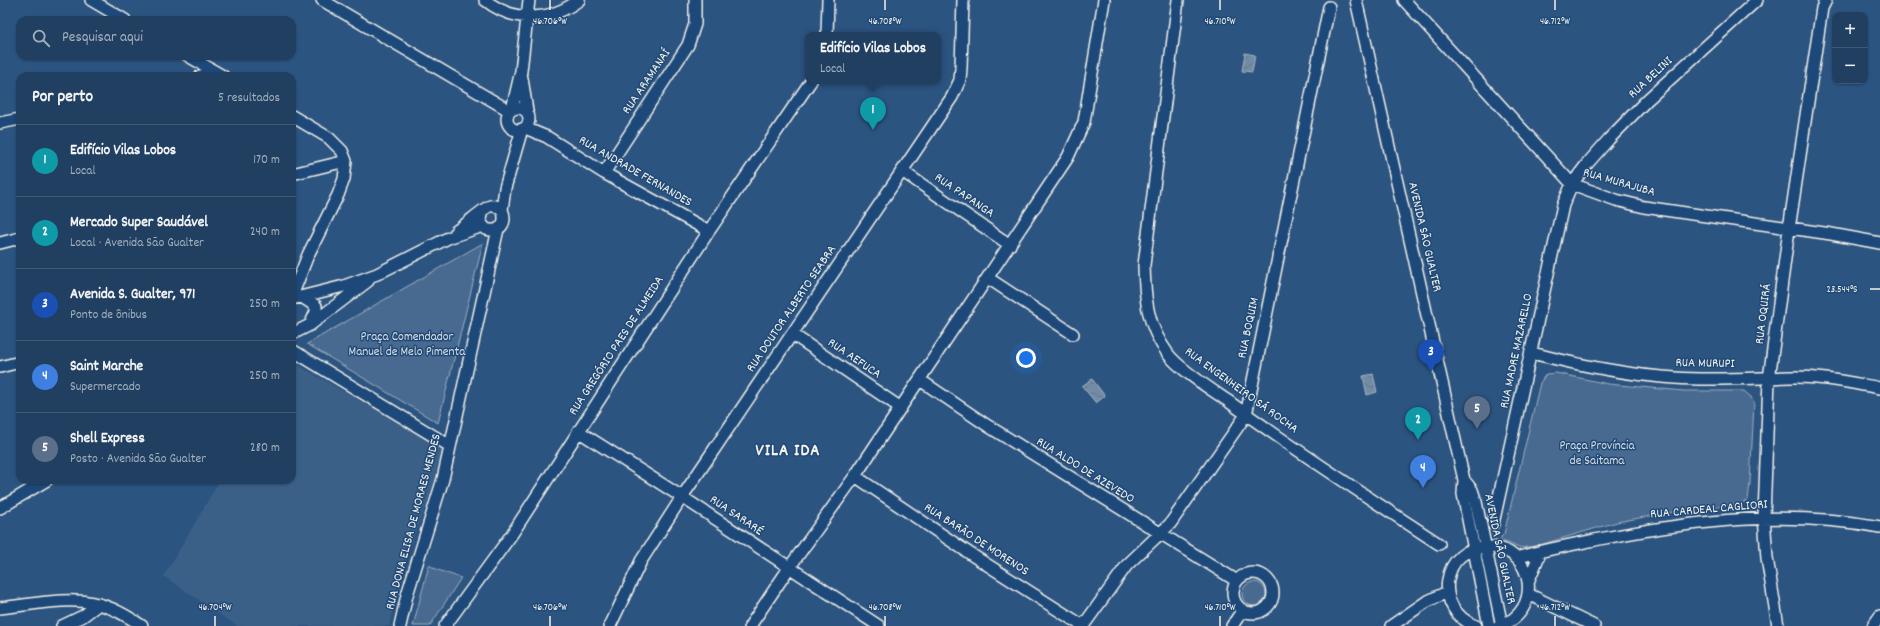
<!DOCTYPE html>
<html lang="pt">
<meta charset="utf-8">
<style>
body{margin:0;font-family:Dekko,sans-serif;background:#294667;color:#f1f3f6}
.controls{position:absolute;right:12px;top:12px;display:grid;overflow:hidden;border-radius:8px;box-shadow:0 1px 3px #0004}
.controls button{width:36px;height:36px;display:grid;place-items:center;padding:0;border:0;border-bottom:1px solid #3e5876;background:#213f61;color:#f1f3f6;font:20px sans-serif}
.you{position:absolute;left:1026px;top:358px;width:14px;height:14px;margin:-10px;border:3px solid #fff;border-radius:50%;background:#1a73e8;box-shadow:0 0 0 6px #1a73e833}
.badge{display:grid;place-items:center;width:26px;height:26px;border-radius:50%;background:#d6ab8b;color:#fff;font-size:13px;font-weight:700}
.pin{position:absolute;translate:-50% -33px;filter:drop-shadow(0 1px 2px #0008)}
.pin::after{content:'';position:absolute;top:21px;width:14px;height:12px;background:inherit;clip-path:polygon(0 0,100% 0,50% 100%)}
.popup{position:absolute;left:805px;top:32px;width:136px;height:52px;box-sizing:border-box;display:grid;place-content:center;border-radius:8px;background:#213f61;filter:drop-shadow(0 1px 3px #0005);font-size:13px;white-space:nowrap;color:#a2afbd}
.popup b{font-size:15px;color:#f1f3f6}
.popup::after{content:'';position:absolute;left:50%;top:100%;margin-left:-8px;border:8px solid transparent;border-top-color:#213f61}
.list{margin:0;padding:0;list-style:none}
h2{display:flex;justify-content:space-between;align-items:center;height:52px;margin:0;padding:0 16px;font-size:17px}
h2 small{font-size:13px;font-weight:400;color:#a2afbd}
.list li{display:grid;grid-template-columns:26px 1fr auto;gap:12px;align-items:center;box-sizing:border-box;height:72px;padding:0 16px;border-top:1px solid #3e5876}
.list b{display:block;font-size:15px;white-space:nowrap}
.list p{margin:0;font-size:13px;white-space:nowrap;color:#a2afbd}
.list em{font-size:13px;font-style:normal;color:#a2afbd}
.icon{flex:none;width:22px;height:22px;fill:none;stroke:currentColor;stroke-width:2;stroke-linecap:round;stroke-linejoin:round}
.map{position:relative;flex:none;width:1880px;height:626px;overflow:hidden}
.search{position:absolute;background:#213f61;box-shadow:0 1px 3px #0004;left:16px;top:16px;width:280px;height:44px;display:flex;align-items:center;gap:10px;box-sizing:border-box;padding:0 14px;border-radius:12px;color:#a2afbd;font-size:15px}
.panel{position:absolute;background:#213f61;box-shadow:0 1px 3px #0004;left:16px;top:72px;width:280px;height:412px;border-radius:12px}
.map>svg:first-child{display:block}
.built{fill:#3b6088}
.park{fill:#496b90;stroke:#9eaebc}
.water{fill:url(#water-waves);stroke:#a7b4c0}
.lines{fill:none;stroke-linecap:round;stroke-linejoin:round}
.minor-casing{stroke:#f4f1e8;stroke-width:14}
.minor{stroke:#1f4a7a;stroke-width:11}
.ticks{fill:none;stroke:#f4f1e8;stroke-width:1.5}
.labels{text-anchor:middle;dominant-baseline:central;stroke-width:3;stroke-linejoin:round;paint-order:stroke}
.street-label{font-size:13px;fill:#f4f1e8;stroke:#1f4a7a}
.park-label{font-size:13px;fill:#dadddb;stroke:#1f4a7a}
.district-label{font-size:17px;font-weight:bold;letter-spacing:1px;fill:#f4f1e8;stroke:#1f4a7a}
.ticks-label{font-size:10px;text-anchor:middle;fill:#f4f1e8;stroke:#1f4a7a;stroke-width:3;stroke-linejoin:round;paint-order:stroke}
</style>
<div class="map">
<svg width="1880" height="626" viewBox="0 0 1880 626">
<defs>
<pattern id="water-waves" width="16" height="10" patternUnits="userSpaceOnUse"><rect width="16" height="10" fill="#738ca6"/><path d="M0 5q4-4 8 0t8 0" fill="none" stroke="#647484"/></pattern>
</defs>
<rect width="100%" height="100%" fill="#2c5481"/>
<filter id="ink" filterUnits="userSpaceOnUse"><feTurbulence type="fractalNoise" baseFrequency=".025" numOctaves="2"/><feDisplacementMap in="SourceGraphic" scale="8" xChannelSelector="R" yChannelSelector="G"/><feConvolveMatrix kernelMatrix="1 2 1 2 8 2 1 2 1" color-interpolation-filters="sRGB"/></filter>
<g filter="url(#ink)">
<path class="built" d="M 292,362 L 445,449 L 432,490 L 403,564 L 389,626 L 237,626 L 164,576 L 220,480 L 292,480 Z"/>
<path class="park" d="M 483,243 L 438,423 L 307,344 Z
M 1556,373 L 1608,384 L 1684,391 L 1744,391 L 1751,397 L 1754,404 L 1750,483 L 1748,500 L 1738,505 L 1684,510 L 1617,522 L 1536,546 L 1519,548 L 1501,540 L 1501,537 L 1504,534 L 1540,383 L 1546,374 Z
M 429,565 L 438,570 L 461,578 L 430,626 L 413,626 Z
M1242 594a12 12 0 1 1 24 0a12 12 0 1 1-24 0Z"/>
<path class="water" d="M 1245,53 L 1255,55 L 1252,72 L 1242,71 Z
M 1373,374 L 1377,392 L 1367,395 L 1363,376 Z
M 1092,379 L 1105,396 L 1096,403 L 1082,386 Z"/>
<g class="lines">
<g class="minor-casing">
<path id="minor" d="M 91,0 L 125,20
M 322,0 L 510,111
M 485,0 C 514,23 550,22 579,0
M 1178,0 L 1144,265 C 1145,300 1147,325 1168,354 C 1179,369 1212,390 1228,401 C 1296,451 1368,497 1439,544
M 1356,0 L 1464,480 L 1463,494 L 1489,626
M 1404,0 L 1572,184 L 1616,200 L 1644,207 L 1831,234 L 1880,243
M 827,35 L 828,0
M 188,56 L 223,76
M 200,76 L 216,72
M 522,78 L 527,111
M507 119a11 11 0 1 1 22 0a11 11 0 1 1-22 0Z
M 512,109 L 521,71 L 529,0
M 292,116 L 329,138 L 342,151 L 346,161 L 344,179 L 338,195 L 308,255 L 292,296
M 0,123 L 20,119
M 525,128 L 547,137 L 604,173 L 709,231
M 902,171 L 1010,245
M 604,173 L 688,45 L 695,24 L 695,0
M 292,174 L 346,161
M 502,210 L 505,188 L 522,129
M 456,231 C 463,227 485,207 490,206 C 495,205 498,207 502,210 C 508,222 500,234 486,229 L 480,222 L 481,212
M 0,243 L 20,238
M 988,278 L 1073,334
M 302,297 L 316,306 L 316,312 L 310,325
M 292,299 L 344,286 L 377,274 L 448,238 L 483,226
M 292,334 L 310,325 L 368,281
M 792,334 L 901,408
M 292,350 L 450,446
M 1532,353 C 1578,365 1627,375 1675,378 C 1713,381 1751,378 1790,377 C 1820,376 1851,383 1880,388
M 0,367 L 20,362
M 920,380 L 988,426 L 1237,581
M 578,431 L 682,497 L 879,626
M 855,476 L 972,555 L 1083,626
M 1464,480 L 1472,490 L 1476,502 L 1502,626
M 0,508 L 47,480
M 1493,524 L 1563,205 L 1572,184 L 1587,164 L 1609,139 L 1647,100 L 1757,0
M 1516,558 C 1546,549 1575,544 1605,538 C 1697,520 1788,510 1880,527
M1233 593a20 20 0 1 1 40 0a20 20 0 1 1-40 0Z
M 1528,582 L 1541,551
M 1528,594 L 1594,626
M 0,608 C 31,605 67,596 98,604 C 115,608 129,617 142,626
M 62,626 L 83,616 L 99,604
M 400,626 L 407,595 L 443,479 L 498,229
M 445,626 L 512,534 L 709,231 L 811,81
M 610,626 L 641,561 L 682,497 L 952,97 L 960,80 L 961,68 L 963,0
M 750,626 L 789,568 L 855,476 L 1068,157 L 1084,122 L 1104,0
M 1083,626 L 1127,565 L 1170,524 L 1246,415 L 1329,7
M 1232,626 L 1242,611
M 1391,626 L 1426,602 L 1447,592
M 1476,626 C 1432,610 1441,546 1488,547 C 1535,547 1544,613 1499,626
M 1778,626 L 1767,558 L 1764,517 L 1769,379 L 1789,229 L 1822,8 L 1826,0
M 1873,626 L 1880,616"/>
</g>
<use href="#minor" class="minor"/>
</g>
</g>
<path class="ticks" d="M 550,0 L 550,10M 885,0 L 885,10M 1220,0 L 1220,10M 1555,0 L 1555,10M 1870,289 L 1880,289M 215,616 L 215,626M 550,616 L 550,626M 885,616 L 885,626M 1220,616 L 1220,626M 1555,616 L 1555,626"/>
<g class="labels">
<g class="street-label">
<text transform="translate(1651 78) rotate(-43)">RUA BELINI</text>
<text transform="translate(647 82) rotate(-56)">RUA ARAMANAÍ</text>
<text transform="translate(635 172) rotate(30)">RUA ANDRADE FERNANDES</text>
<text transform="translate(1619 183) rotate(16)">RUA MURAJUBA</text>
<text transform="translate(964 196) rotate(34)">RUA PAPANGA</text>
<text transform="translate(1424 237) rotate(77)">AVENIDA SÃO GUALTER</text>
<text transform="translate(792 309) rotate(-56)">RUA DOUTOR ALBERTO SEABRA</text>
<text transform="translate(1764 314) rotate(-83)">RUA OQUIRÁ</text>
<text transform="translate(1249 328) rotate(-78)">RUA BOQUIM</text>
<text transform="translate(617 346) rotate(-57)">RUA GREGÓRIO PAES DE ALMEIDA</text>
<text transform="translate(1517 351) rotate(-78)">RUA MADRE MAZARELLO</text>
<text transform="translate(854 359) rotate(34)">RUA AEFUCA</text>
<text transform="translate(1705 364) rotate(1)">RUA MURUPI</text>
<text transform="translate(1241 391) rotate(36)">RUA ENGENHEIRO SÁ ROCHA</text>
<text transform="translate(1085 471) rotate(32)">RUA ALDO DE AZEVEDO</text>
<text transform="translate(1709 510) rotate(-5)">RUA CARDEAL CAGLIORI</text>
<text transform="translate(736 516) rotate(34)">RUA SARARÉ</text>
<text transform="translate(414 522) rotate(-75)">RUA DONA ELISA DE MORAES MENDES</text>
<text transform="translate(976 540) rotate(33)">RUA BARÃO DE MORENOS</text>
<text transform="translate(1499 549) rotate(78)">AVENIDA SÃO GUALTER</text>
</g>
<g class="park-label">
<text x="407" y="337">Praça Comendador<tspan x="407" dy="15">Manuel de Melo Pimenta</tspan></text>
<text x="1597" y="446">Praça Província<tspan x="1597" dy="15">de Saitama</tspan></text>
</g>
<g class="district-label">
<text x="788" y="452">VILA IDA</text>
</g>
</g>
<g class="ticks-label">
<text x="550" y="24">46.706°W</text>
<text x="885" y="24">46.708°W</text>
<text x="1220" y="24">46.710°W</text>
<text x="1555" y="24">46.712°W</text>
<text x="1842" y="292">23.544°S</text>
<text x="215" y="610">46.704°W</text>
<text x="550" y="610">46.706°W</text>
<text x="885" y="610">46.708°W</text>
<text x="1220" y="610">46.710°W</text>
<text x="1555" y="610">46.712°W</text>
</g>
</svg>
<div class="controls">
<button>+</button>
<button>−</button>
</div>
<div class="you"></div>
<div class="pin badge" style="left:873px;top:130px;background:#0f9aa8">1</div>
<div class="popup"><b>Edifício Vilas Lobos</b>Local</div>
<div class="pin badge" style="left:1418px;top:440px;background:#0f9aa8">2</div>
<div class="pin badge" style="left:1431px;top:372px;background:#1a4fb4">3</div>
<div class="pin badge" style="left:1423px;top:488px;background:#3f7fe0">4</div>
<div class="pin badge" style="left:1477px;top:429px;background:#5c6f8a">5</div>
<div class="search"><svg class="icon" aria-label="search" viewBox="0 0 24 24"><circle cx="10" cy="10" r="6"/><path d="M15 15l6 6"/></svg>Pesquisar aqui</div>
<section class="panel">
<h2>Por perto<small>5 resultados</small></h2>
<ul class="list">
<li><span class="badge" style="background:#0f9aa8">1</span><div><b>Edifício Vilas Lobos</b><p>Local</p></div><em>170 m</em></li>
<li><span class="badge" style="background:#0f9aa8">2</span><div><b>Mercado Super Saudável</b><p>Local · Avenida São Gualter</p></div><em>240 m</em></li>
<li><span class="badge" style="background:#1a4fb4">3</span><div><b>Avenida S. Gualter, 971</b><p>Ponto de ônibus</p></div><em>250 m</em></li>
<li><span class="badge" style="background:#3f7fe0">4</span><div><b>Saint Marche</b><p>Supermercado</p></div><em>250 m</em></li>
<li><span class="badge" style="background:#5c6f8a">5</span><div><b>Shell Express</b><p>Posto · Avenida São Gualter</p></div><em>280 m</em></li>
</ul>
</section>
</div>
